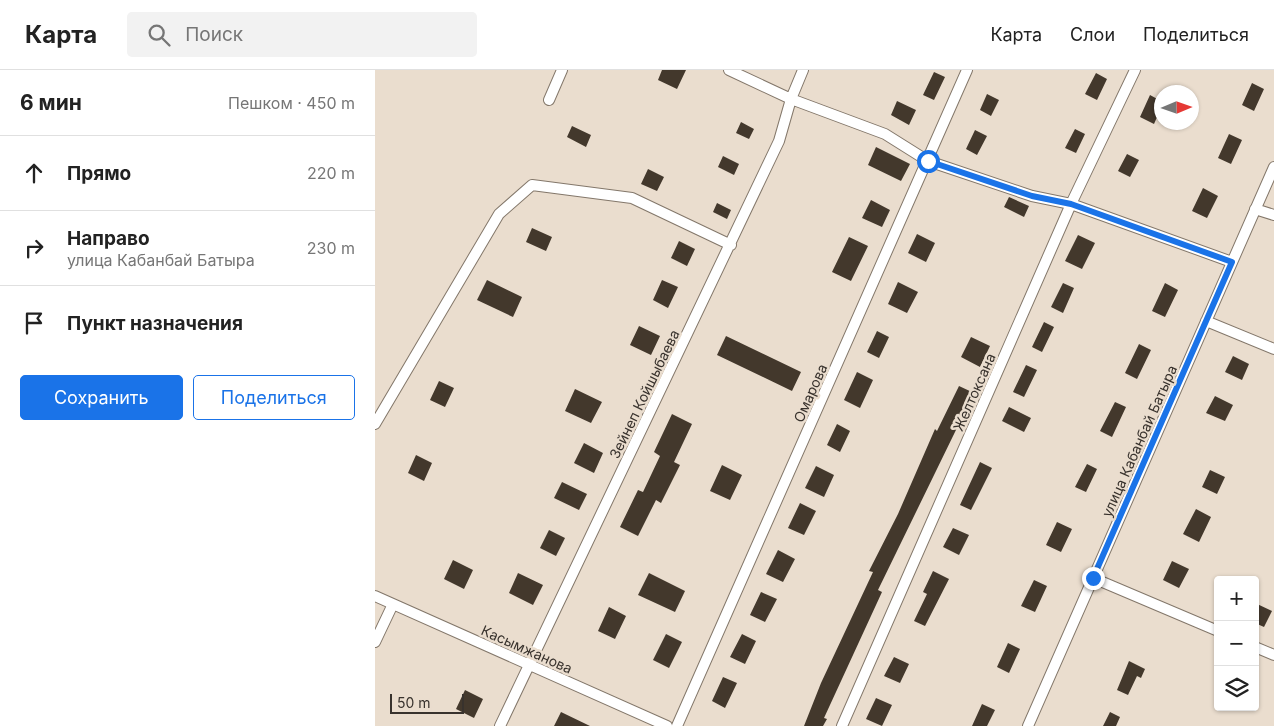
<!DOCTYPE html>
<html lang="ru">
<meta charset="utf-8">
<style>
body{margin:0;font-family:Inter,sans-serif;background:#f2f2f2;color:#222}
.controls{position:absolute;right:15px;bottom:15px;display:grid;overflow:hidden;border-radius:5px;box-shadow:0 1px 4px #0004}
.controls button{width:45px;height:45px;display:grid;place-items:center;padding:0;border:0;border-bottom:1px solid #e0e0e0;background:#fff;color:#222;font:25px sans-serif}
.compass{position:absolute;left:779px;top:15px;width:45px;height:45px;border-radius:50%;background:#fff;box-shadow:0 1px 4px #0004;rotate:88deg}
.scale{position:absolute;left:15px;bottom:12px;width:74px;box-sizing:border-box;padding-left:5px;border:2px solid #38322d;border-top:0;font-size:14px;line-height:18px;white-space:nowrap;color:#38322d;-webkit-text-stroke:4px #eaddce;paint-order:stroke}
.stop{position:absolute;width:15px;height:15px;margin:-11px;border:4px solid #1a73e8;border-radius:50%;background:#fff}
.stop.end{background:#1a73e8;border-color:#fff;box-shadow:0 1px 5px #0008}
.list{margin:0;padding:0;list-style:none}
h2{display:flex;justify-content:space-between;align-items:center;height:65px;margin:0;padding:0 20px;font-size:21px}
h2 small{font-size:16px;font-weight:400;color:#767676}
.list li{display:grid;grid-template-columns:32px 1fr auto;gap:15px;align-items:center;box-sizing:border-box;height:75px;padding:0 20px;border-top:1px solid #e0e0e0}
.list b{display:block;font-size:19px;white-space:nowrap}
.list p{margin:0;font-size:16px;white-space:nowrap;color:#767676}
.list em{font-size:16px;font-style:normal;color:#767676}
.actions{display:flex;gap:10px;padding:15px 20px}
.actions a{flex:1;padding:11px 0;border:1px solid #1a73e8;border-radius:5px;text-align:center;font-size:18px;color:#1a73e8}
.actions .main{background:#1a73e8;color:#fff}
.icon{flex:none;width:28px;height:28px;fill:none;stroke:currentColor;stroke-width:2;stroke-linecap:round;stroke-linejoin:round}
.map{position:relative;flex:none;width:899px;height:656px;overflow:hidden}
header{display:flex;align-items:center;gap:30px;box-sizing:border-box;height:70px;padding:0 25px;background:#fff;border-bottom:1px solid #e0e0e0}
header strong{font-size:24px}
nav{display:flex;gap:28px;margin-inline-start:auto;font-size:18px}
.search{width:350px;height:45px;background:#f2f2f2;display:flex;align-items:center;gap:12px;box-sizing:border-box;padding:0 18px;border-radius:5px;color:#767676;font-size:19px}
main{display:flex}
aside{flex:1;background:#fff}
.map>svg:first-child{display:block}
.building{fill:#43382c}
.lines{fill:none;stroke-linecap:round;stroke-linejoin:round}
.minor-casing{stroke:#83776a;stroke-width:12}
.minor{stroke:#fff;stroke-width:10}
.route{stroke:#1a73e8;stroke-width:6}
.labels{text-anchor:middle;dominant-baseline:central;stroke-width:5;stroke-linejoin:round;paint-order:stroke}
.street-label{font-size:14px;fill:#38322d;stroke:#eaddce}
</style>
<header>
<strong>Карта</strong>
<div class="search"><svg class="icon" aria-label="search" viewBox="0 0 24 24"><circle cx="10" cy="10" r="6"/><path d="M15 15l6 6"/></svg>Поиск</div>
<nav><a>Карта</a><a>Слои</a><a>Поделиться</a></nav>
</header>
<main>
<aside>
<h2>6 мин<small>Пешком · 450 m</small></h2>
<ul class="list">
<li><svg class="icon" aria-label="ahead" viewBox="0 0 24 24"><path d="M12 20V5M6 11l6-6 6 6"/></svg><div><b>Прямо</b></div><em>220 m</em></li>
<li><svg class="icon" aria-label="right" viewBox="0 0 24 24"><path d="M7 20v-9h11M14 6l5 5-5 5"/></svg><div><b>Направо</b><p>улица Кабанбай Батыра</p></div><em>230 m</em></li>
<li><svg class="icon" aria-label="arrive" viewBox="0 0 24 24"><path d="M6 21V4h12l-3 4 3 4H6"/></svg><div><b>Пункт назначения</b></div></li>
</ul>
<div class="actions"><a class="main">Сохранить</a><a>Поделиться</a></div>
</aside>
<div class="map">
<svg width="899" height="656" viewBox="0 0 899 656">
<rect width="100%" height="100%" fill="#eaddce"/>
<path class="building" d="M 287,0 L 311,0 L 302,19 L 283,10 Z
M 559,2 L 570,7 L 559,30 L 548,25 Z
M 721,3 L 732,9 L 722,30 L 710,24 Z
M 877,13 L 889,19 L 879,41 L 867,35 Z
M 612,24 L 624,30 L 616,46 L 605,40 Z
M 775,25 L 786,31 L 786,38 L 779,54 L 765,47 Z
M 522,31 L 541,40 L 534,55 L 516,45 Z
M 366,52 L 379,59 L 374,69 L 361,63 Z
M 197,56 L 216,65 L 211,77 L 192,67 Z
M 700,59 L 710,64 L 701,83 L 690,78 Z
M 600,60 L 612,66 L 602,85 L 591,79 Z
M 854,64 L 867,70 L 856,94 L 843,88 Z
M 501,77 L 535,94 L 526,111 L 493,95 Z
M 752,84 L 764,90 L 755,107 L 743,101 Z
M 348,86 L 364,94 L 359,105 L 343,97 Z
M 273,99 L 289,107 L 282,121 L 266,114 Z
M 828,118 L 843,126 L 832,148 L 817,141 Z
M 634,127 L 654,136 L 649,147 L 629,137 Z
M 496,130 L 515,140 L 507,157 L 487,148 Z
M 342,133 L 356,140 L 352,149 L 338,142 Z
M 157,158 L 177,167 L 171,181 L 151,172 Z
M 542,164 L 560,173 L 551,192 L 533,183 Z
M 703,165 L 720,173 L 707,199 L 690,191 Z
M 474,167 L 493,176 L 476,211 L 457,202 Z
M 304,171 L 320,179 L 312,196 L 296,188 Z
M 112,210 L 147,227 L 138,247 L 102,230 Z
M 287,210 L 303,217 L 293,238 L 278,230 Z
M 523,212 L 543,222 L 532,243 L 513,234 Z
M 688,213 L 699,218 L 688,243 L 676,237 Z
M 790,213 L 803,220 L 790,247 L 777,241 Z
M 669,252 L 679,257 L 667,282 L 657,277 Z
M 264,256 L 285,266 L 276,285 L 255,275 Z
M 502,261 L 514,267 L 504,288 L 492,282 Z
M 351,266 L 426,302 L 417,321 L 342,285 Z
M 596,267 L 615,276 L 605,297 L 586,287 Z
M 764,274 L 776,280 L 762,309 L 750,303 Z
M 858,286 L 874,294 L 867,310 L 850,302 Z
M 651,295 L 662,300 L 649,327 L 638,322 Z
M 482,302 L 498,310 L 485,338 L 469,330 Z
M 64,311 L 79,318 L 70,337 L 55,330 Z
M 584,316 L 599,323 L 503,520 L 507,522 L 449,648 L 452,649 L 448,656 L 429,656 L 446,613 L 498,502 L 494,501 L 523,444 L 560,359 L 562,361 Z
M 200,319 L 227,332 L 216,353 L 190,341 Z
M 840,326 L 858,335 L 850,351 L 831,343 Z
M 740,332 L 751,337 L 737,367 L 725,361 Z
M 634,337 L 656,348 L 649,362 L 627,351 Z
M 297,344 L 317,354 L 299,392 L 305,395 L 286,433 L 281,430 L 263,466 L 245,457 L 263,420 L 268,422 L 285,386 L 279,382 Z
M 462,354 L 475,361 L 465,382 L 452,375 Z
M 209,373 L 228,383 L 219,403 L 199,393 Z
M 41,385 L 57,393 L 49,411 L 33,403 Z
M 605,392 L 617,398 L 596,440 L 585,435 Z
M 712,394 L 722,399 L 711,422 L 700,417 Z
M 347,395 L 367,405 L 355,430 L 335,421 Z
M 441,396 L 459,405 L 449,427 L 430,418 Z
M 835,400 L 850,407 L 842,424 L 827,417 Z
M 187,412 L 212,424 L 204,440 L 179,428 Z
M 425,433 L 441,441 L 429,465 L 413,458 Z
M 821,439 L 836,447 L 824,472 L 808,464 Z
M 682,452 L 697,459 L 686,482 L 671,475 Z
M 578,458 L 594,465 L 584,485 L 568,477 Z
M 174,460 L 190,468 L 181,486 L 165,478 Z
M 403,480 L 420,489 L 408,512 L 391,504 Z
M 78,490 L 98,500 L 89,519 L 69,509 Z
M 797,491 L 814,499 L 804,518 L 788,510 Z
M 558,501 L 574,509 L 550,556 L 539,551 L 552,524 L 548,522 Z
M 143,503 L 168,515 L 158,535 L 134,523 Z
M 274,503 L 310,521 L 300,542 L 263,525 Z
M 659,510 L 672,516 L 660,542 L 646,536 Z
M 386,522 L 402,529 L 390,552 L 375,545 Z
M 880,533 L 897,541 L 889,557 L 880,553 Z
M 234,537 L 251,546 L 240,569 L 223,561 Z
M 291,564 L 307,572 L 294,598 L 278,590 Z
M 367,564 L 381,571 L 370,594 L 355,587 Z
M 633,573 L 645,579 L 634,603 L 622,597 Z
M 519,587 L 534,594 L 525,613 L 509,606 Z
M 754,591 L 770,599 L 766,608 L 762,606 L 753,625 L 742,620 Z
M 348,607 L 362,613 L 350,638 L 337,631 Z
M 90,620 L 108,629 L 99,648 L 81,639 Z
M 501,628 L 517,635 L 507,656 L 491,649 Z
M 607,634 L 620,640 L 612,656 L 597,656 Z
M 186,642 L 215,656 L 179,656 Z
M 735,642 L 745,647 L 741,656 L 728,656 Z"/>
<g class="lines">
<g class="minor-casing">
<path id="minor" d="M 354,0 L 416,29 L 510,64 L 553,91 L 657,126 L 696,134 L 857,192
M 174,30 L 187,0
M 880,139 L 899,145
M 831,251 L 899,279
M 0,354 L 124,144 L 157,115 L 257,128 L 356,175
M 718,508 L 843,561
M 0,526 L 292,656
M 0,572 L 18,534
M 880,577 L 899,585
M 125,656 L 404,71 L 416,29 L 428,0
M 302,656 L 592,0
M 467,656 L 696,134 L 760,0
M 653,656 L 899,97"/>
</g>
<use href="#minor" class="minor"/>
</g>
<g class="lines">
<path class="route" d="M 553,91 L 657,126 L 696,134 L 857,192 L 718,508"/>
</g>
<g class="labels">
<g class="street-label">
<text transform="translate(599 322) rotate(-66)">Желтоксана</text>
<text transform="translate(435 323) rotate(-66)">Омарова</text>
<text transform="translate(269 324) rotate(-64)">Зейнеп Койшыбаева</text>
<text transform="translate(764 371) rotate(-66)">улица Кабанбай Батыра</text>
<text transform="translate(152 579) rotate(24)">Касымжанова</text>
</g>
</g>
</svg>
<div class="controls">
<button>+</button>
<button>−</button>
<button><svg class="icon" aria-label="layers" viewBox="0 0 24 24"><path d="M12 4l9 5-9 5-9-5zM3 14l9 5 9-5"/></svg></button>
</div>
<svg class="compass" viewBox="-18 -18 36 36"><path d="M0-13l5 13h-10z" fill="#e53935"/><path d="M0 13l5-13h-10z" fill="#767676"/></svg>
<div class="scale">50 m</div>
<div class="stop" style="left:553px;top:91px"></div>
<div class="stop end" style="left:718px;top:508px"></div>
</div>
</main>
